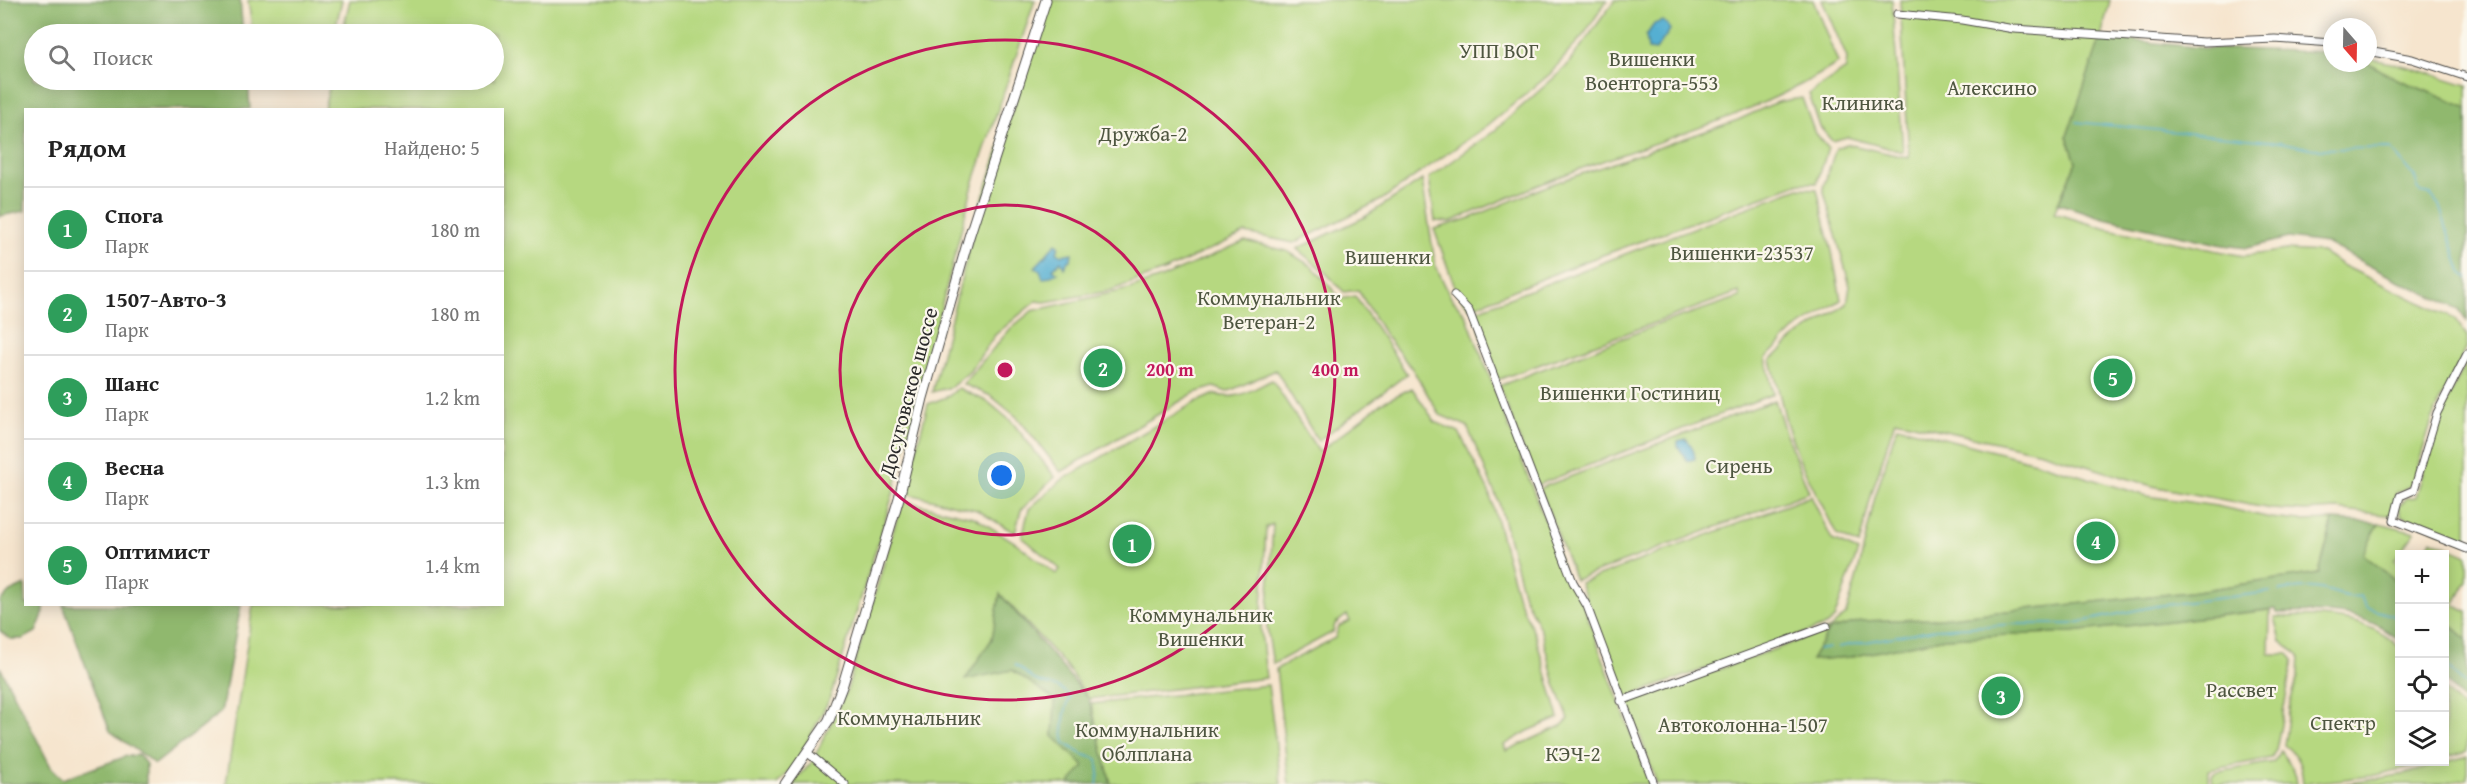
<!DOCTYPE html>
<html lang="ru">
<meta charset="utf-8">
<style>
body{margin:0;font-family:"Gentium Book Plus",serif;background:#f2f2f2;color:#222}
.controls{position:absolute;right:18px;bottom:18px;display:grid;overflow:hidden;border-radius:0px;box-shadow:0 3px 15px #0003}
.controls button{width:54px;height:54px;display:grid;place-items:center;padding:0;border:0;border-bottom:2px solid #e0e0e0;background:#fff;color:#222;font:30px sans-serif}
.compass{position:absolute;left:2323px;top:18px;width:54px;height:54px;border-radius:50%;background:#fff;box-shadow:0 3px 15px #0003;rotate:160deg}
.you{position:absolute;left:1002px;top:476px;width:21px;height:21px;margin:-15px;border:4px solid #fff;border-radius:50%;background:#1a73e8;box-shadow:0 0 0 9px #1a73e833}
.badge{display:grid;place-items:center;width:39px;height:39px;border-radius:50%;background:#b45309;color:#fff;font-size:20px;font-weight:700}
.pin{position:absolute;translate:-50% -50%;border:3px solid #fff;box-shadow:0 2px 6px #0006}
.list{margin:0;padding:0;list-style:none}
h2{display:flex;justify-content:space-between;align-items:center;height:78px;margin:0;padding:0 24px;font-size:26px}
h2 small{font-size:20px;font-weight:400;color:#767676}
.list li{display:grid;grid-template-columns:39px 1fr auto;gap:18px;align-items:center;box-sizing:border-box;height:84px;padding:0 24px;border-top:2px solid #e0e0e0}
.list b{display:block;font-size:22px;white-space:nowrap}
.list p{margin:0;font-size:20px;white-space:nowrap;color:#767676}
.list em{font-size:20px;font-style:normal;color:#767676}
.icon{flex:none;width:33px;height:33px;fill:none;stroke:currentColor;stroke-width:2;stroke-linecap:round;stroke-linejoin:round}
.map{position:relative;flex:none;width:2467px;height:784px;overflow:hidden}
.search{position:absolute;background:#fff;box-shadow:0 3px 15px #0003;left:24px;top:24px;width:480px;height:66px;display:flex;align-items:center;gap:15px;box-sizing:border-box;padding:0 21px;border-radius:33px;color:#767676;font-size:22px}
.panel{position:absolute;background:#fff;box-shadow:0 3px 15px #0003;left:24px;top:108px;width:480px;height:498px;border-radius:0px}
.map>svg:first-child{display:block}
.green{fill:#b6d880;stroke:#708256;stroke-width:1.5}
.forest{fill:#90b86e;stroke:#5e724c;stroke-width:1.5}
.water{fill:#54afd2;stroke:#406d7e;stroke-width:1.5}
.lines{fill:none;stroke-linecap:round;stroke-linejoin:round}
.stream{stroke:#54afd2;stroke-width:1.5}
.street-casing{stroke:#494743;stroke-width:9}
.secondary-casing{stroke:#494743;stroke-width:11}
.street{stroke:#fff;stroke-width:7}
.secondary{stroke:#fff;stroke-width:9}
.ring{fill:none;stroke:#c2185b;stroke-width:3}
.labels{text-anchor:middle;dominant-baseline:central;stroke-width:4.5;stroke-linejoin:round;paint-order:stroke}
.park-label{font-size:21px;fill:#4e5640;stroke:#fbf7ec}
.street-label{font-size:21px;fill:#2b2b2b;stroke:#fbf7ec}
.centre{fill:#c2185b;stroke:#fbf7ec;stroke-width:3}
.ring-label{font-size:18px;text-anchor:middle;font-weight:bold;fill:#c2185b;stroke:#fbf7ec;stroke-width:4.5;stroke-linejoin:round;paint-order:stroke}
</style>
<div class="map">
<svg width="2467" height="784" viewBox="0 0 2467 784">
<rect width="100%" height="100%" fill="#fbf7ec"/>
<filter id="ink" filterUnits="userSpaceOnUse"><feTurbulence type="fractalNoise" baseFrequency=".0167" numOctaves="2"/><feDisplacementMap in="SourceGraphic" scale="12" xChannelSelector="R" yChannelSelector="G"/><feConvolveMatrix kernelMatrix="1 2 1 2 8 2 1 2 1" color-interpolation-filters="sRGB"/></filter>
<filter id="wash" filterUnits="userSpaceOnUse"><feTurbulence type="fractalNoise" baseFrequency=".008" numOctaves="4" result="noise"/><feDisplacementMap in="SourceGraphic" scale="24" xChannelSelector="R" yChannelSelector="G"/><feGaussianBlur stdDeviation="1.35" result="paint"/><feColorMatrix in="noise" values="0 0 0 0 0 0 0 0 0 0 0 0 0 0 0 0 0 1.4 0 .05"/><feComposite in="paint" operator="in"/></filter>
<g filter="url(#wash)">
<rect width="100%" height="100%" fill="#f6e5ce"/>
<path class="green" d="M 248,0 L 342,0 L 334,34 L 253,34 Z
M 350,0 L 1035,0 L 973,184 L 893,494 L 830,698 L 796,764 L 777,784 L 226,784 L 253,605 L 502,604 L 502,110 L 324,109 L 331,80 L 494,80 L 494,34 L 342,34 Z
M 1049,0 L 1607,0 L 1585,33 L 1550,74 L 1488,125 L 1381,200 L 1294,243 L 1245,233 L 1166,270 L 1109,291 L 1045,302 L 1036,301 L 995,335 L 970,371 L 951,387 L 932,392 L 981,203 Z
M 1615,0 L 1813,0 L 1838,63 C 1764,111 1676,135 1594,164 C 1545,181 1498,202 1450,222 L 1435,221 L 1429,178 L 1493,132 L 1566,67 Z
M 1822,0 L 1892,0 L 1903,152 L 1847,137 L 1832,141 L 1820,127 L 1809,94 L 1846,69 L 1847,58 Z
M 1900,0 L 2110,0 L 2101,37 L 2067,136 L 2076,162 L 2054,213 L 2107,229 L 2244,256 L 2286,250 L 2322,252 L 2344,266 L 2455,319 L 2467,336 L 2467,346 L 2435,411 L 2412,485 L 2396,493 L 2393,516 L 2337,509 L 2305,511 L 2271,509 L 2152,486 L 2041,452 L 1895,420 L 1872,492 L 1859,545 L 1837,535 L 1800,461 L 1787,425 L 1771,360 L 1796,337 L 1847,304 L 1850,286 L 1823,188 L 1836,148 L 1847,144 L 1909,158 Z
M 2368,58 L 2409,67 L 2467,85 L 2467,108 L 2395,78 L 2368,63 Z
M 1802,98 L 1814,131 L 1828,148 L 1817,183 L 1800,183 L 1578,264 L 1470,308 L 1457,293 L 1434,229 L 1468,219 L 1549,185 L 1738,120 L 1777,102 Z
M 1422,180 L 1435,264 L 1451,298 L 1466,315 L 1568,581 L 1580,597 L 1650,784 L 1289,784 L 1276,669 L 1335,638 L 1339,626 L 1350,621 L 1347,615 L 1335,624 L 1333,632 L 1273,664 L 1267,627 L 1273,524 L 1266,527 L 1261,629 L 1266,678 L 1089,699 L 1066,666 L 1000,594 L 992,639 L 966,679 L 1012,670 L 1056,700 L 1053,736 L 1085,766 L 1069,784 L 792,784 L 812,762 L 847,690 L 902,501 L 974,517 L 1016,543 L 1056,574 L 1060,569 L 1022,537 L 1029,509 L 1062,480 L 1196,402 L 1215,394 C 1236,402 1253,389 1272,380 L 1319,452 L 1383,402 L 1412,388 L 1435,422 L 1459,432 L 1489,492 L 1518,598 L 1535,635 L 1559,718 L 1528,731 L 1504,745 L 1506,751 L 1561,726 L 1569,719 L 1555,684 L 1541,631 L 1524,596 L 1499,503 L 1467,426 L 1440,415 L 1413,370 L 1385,335 L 1358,290 L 1344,292 L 1325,272 L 1297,249 L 1363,218 Z
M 1799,188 L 1817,189 L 1832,252 L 1841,300 L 1794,330 L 1766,358 L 1773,394 L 1537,485 L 1499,386 L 1659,324 L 1740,297 L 1739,292 L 1497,380 L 1481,335 L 1475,311 Z
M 1245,241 L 1287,251 L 1313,267 L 1341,299 L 1355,296 L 1407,374 L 1318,441 L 1276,370 L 1227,392 L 1214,387 L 1194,393 L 1061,472 L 1018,418 L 991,396 L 963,384 L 1011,328 L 1032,311 L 1129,289 L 1161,278 Z
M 2467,361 L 2467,542 L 2401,516 L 2399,507 L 2407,498 L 2416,497 L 2440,416 Z
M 958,388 L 988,402 L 1012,422 L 1055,477 L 1021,510 L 1015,533 L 977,510 L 905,493 L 928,404 L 949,396 Z
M 1775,400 L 1784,429 L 1809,492 L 1575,580 L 1540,488 Z
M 1897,426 L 2039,463 L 2147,496 L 2216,506 L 2271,518 L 2300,521 L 2333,520 L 2319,573 L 2190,592 L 1930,619 L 1861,621 L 1812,660 L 1850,657 L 1945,638 L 2072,632 L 2270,610 L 2269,654 L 2288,654 L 2293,660 L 2276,750 L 2271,758 L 2209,770 L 2209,784 L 1657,784 L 1628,702 L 1828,630 L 1846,614 L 1858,573 L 1875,497 Z
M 1811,496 L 1832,540 L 1858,551 L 1834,619 L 1827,625 L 1624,698 L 1580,583 Z
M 2379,523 L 2415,532 L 2394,560 L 2399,565 L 2399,583 L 2363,554 Z
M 2431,539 L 2467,555 L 2467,580 L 2454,605 L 2467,612 L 2467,639 L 2445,620 L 2444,554 L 2424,554 Z
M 2275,617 C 2319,615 2366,615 2399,647 L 2400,762 L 2431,762 L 2371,776 L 2303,784 C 2302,766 2298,755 2284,745 L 2290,703 L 2298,676 L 2299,656 L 2281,641 Z
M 1268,685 L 1281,784 L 1111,784 L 1091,704 Z
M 2444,690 L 2467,712 L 2467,751 L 2445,758 Z
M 2280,751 C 2288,763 2296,768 2297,784 L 2213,784 L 2212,776 L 2214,773 L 2273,762 Z
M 2467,756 L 2467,779 L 2440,784 L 2343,784 L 2406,774 Z"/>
<path class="forest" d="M 0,0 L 240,0 L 243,34 L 34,34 L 34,80 L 248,80 L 250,109 L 26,110 L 25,211 L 0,216 Z
M 2101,37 L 2203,48 L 2332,52 L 2332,63 L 2368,63 L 2395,78 L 2467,108 L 2467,321 L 2459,309 L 2387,275 L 2326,243 L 2288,238 L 2247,248 L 2223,245 L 2104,218 L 2057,203 L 2061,198 L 2076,162 L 2067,136 Z
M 2333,520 L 2379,523 L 2363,554 L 2399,583 L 2399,640 C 2362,608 2322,612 2276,613 L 2275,609 L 2072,632 L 1945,638 L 1850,657 L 1811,660 L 1829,630 L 1861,621 L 1930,619 L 2190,592 L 2319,573 Z
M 25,585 L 26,604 L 44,605 L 44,612 L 36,632 L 23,639 L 10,639 L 0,631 L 0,601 L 10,592 Z
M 1000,594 L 1089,699 L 1111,784 L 1069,784 L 1084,766 L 1053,736 L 1055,700 L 1012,670 L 965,680 L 992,639 Z
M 63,605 L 241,605 L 221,712 L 155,764 L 110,731 Z
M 2444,620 L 2467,639 L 2467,704 L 2445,680 Z
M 0,667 L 51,767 L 63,779 L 127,756 L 139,755 L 146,764 L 146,784 L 0,784 Z"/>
<path class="water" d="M 1662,21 L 1668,25 L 1670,30 L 1656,50 L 1648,49 L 1646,36 L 1654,24 Z
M 1056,243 L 1059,245 L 1057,252 L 1062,255 L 1072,253 L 1071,260 L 1068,261 L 1064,268 L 1061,261 L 1053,269 L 1058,273 L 1043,279 L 1040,270 L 1035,267 C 1043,259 1050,250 1056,243 Z
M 1686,439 C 1692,445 1694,450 1695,459 L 1687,461 L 1678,446 L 1678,441 Z"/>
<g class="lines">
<path class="stream" d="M 2076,122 L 2280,142 L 2314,149 L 2390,148 L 2415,178 L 2420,193 L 2431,195 L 2439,205 L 2461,272 L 2467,278
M 2279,591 C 2290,590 2302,587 2313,588 C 2332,589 2343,599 2361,596 L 2365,607 L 2394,616 L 2400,625
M 1838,647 L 1935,629 L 2017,624 L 2071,624 L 2156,606 L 2270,592
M 1818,650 L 1829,648
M 2444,664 L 2467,686
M 1015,665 C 1024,669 1027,676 1035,680 C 1049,687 1059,683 1070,697 C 1064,712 1061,727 1065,743 L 1082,754 L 1097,759 L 1099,772 L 1097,784"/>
</g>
</g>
<g filter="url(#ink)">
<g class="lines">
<g class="street-casing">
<path id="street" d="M 1897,14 L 1962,20 L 2014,29 L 2204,42 L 2275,39 L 2332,43
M 2368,51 L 2412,59 L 2467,77
M 1454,295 L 1469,311 L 1573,582 L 1587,606 L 1654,784
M 2467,354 L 2437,413 L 2414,490 L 2400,496 L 2394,520 L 2467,549
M 1621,701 L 1827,626
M 808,753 L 845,784"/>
</g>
<g class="secondary-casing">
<path id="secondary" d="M 785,784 L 829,720 L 843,684 L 899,498 L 923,398 L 969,237 L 1046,0"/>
</g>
<use href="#street" class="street"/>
<use href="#secondary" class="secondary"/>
</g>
</g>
<g class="ring">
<circle cx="1005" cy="370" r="165"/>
<circle cx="1005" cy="370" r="330"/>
</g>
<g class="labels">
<g class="park-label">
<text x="1499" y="50">УПП ВОГ</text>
<text x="1652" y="58">Вишенки<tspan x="1652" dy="24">Военторга-553</tspan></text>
<text x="1992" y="87">Алексино</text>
<text x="1863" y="102">Клиника</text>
<text x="1143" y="133">Дружба-2</text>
<text x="1742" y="252">Вишенки-23537</text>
<text x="1388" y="256">Вишенки</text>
<text x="1269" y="297">Коммунальник<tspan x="1269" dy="24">Ветеран-2</tspan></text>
<text x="1630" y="392">Вишенки Гостиниц</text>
<text x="1739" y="465">Сирень</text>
<text x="1201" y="614">Коммунальник<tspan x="1201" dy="24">Вишенки</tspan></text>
<text x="2241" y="689">Рассвет</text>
<text x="909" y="717">Коммунальник</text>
<text x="2343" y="722">Спектр</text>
<text x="1743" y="724">Автоколонна-1507</text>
<text x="1147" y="729">Коммунальник<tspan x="1147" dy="24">Облплана</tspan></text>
<text x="1573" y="753">КЭЧ-2</text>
</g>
<g class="street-label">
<text transform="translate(908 392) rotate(-75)">Досуговское шоссе</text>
</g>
</g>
<circle cx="1005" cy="370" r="9" class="centre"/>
<g class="ring-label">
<text x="1170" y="376">200 m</text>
<text x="1335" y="376">400 m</text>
</g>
</svg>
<div class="controls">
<button>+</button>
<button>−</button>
<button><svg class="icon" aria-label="locate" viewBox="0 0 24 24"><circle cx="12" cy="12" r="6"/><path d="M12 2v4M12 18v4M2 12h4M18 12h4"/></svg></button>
<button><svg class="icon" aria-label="layers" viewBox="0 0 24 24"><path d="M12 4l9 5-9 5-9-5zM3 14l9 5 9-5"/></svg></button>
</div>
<svg class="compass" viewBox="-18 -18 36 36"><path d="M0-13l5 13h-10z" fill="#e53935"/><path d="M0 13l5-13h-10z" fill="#767676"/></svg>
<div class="you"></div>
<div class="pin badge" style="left:1132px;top:544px;background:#2e9e5b">1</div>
<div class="pin badge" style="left:1103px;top:368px;background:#2e9e5b">2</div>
<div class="pin badge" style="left:2001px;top:696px;background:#2e9e5b">3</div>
<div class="pin badge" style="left:2096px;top:541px;background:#2e9e5b">4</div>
<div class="pin badge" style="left:2113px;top:378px;background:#2e9e5b">5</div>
<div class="search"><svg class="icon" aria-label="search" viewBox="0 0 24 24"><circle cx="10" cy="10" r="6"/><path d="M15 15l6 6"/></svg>Поиск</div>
<section class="panel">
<h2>Рядом<small>Найдено: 5</small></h2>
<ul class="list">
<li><span class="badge" style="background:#2e9e5b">1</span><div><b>Спога</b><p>Парк</p></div><em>180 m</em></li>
<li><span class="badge" style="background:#2e9e5b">2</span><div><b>1507-Авто-3</b><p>Парк</p></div><em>180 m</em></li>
<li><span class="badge" style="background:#2e9e5b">3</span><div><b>Шанс</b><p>Парк</p></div><em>1.2 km</em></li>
<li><span class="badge" style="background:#2e9e5b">4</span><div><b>Весна</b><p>Парк</p></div><em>1.3 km</em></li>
<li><span class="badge" style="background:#2e9e5b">5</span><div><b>Оптимист</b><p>Парк</p></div><em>1.4 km</em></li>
</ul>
</section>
</div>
